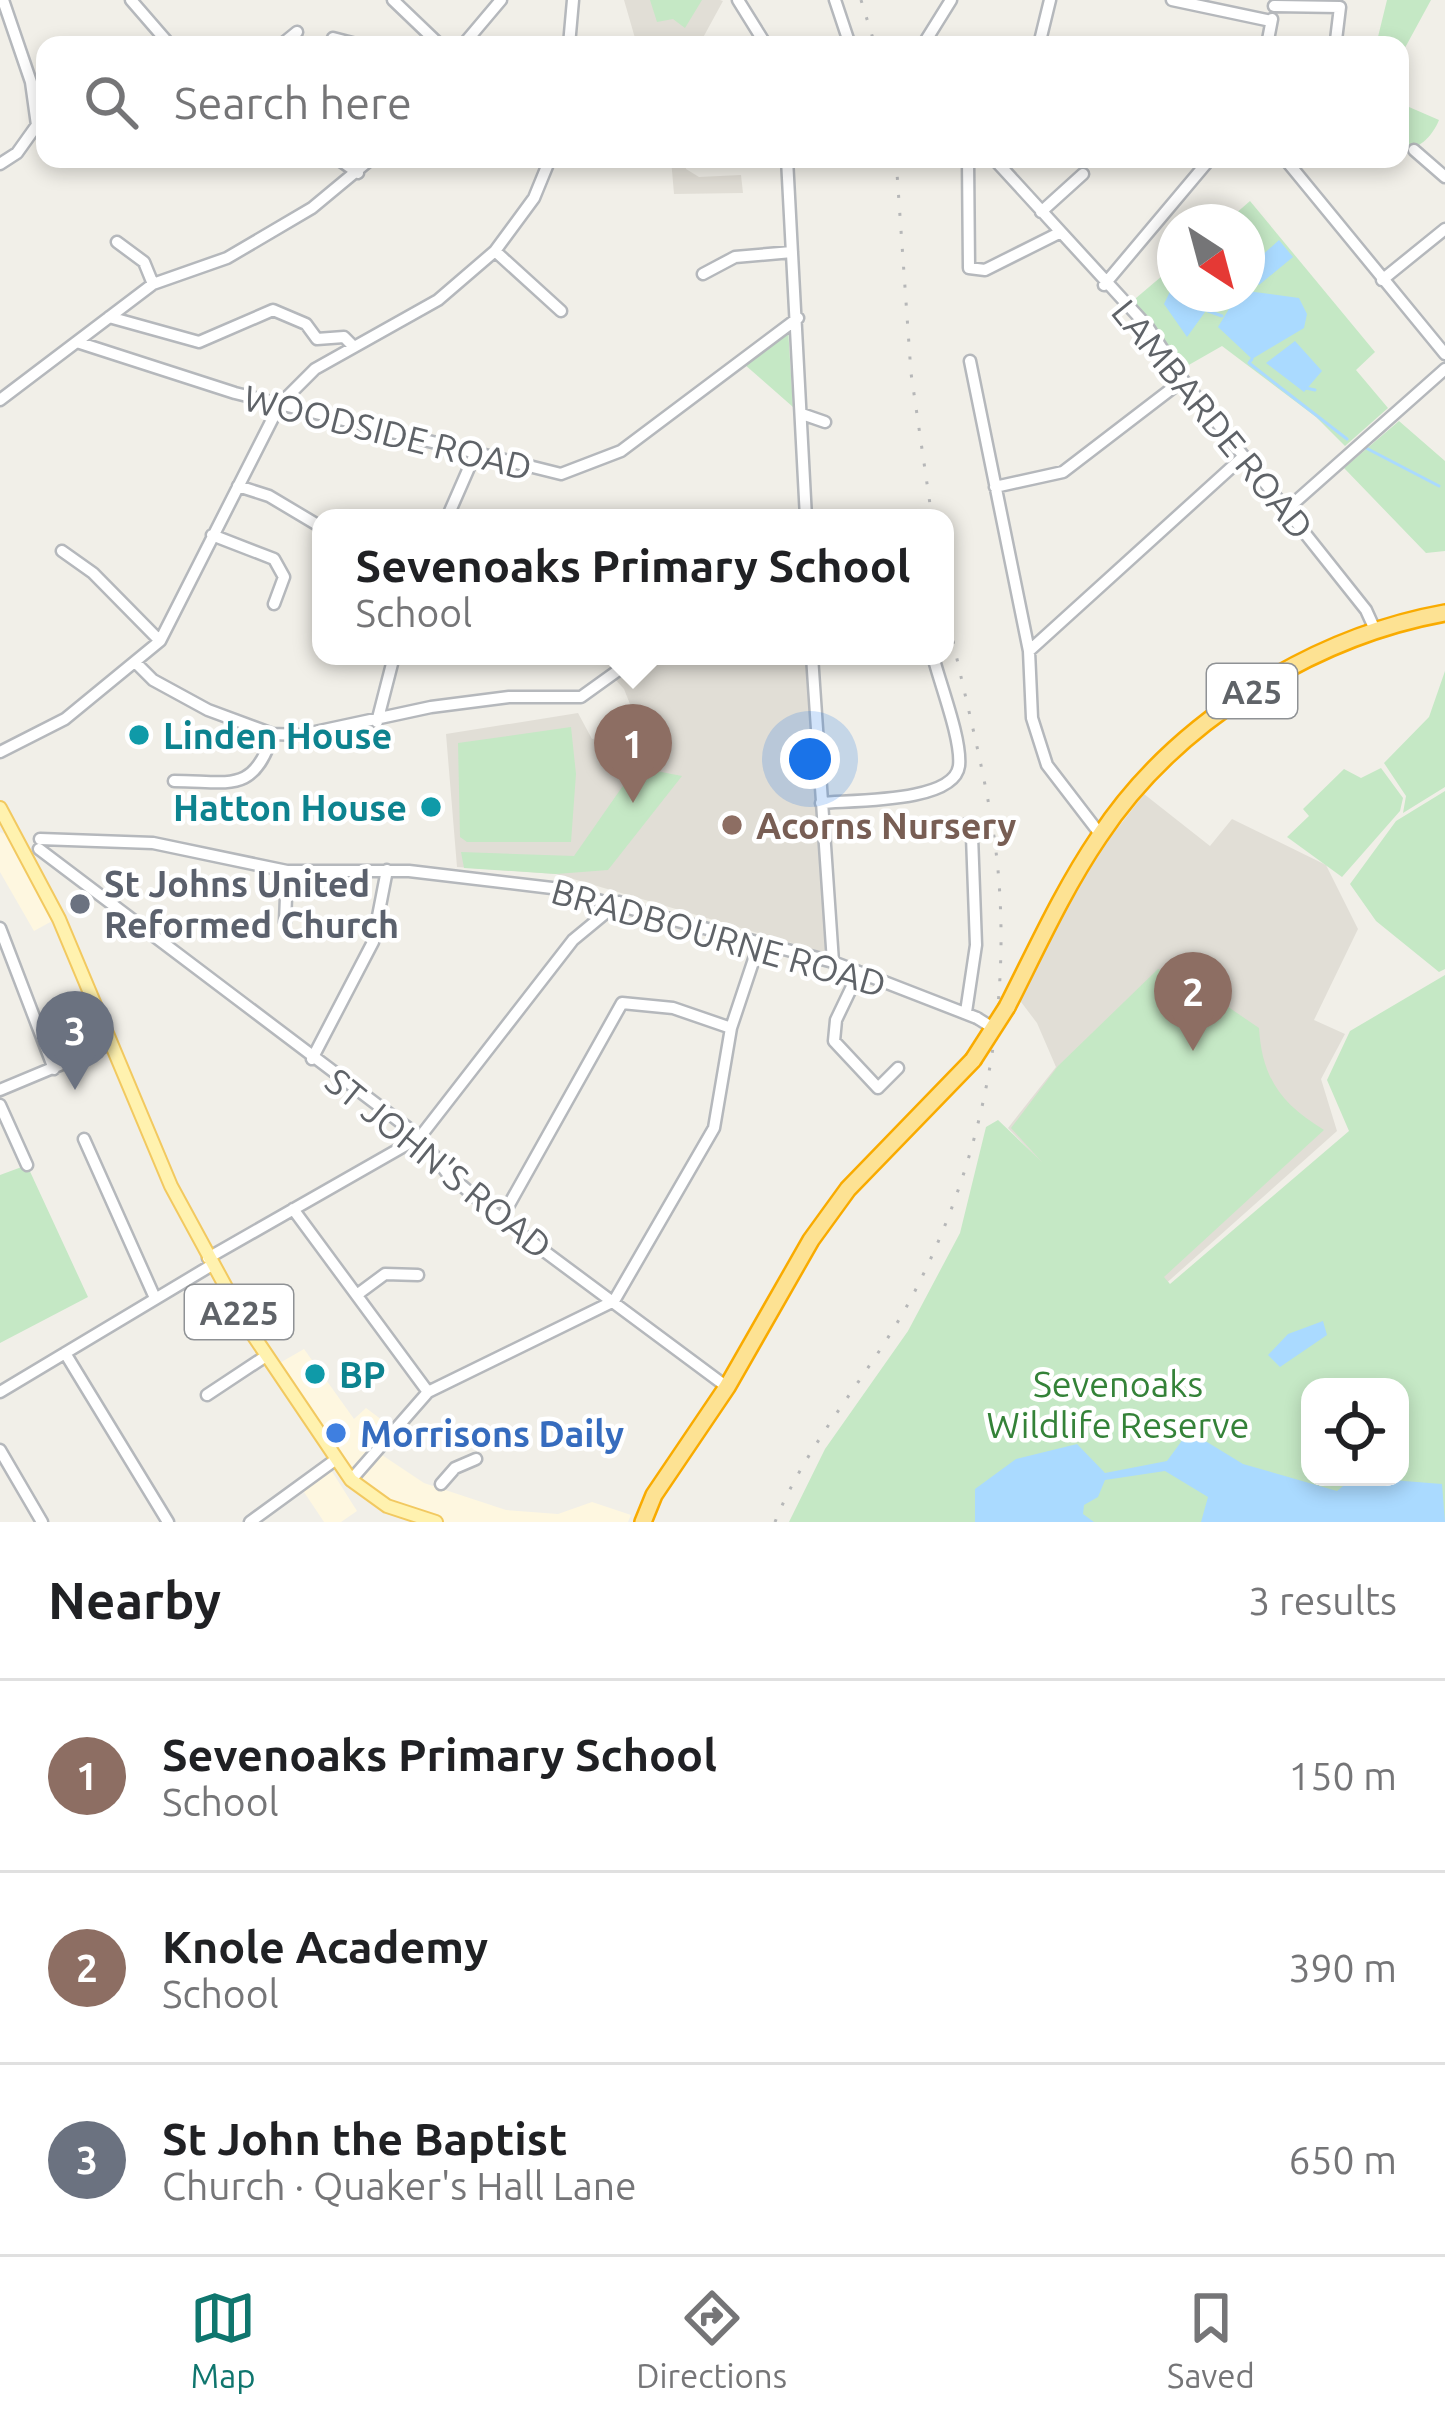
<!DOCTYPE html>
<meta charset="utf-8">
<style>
body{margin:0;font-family:Ubuntu,sans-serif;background:#f6f6f6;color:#202124}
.controls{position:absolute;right:36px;bottom:36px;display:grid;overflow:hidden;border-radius:24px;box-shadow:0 6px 18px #0003}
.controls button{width:108px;height:108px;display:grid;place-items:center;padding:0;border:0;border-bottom:3px solid #e0e0e0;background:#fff;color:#202124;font:60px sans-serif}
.compass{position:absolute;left:1157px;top:204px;width:108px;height:108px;border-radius:50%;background:#fff;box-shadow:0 6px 18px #0003;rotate:144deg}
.you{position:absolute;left:810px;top:759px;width:42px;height:42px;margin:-30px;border:9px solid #fff;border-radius:50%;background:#1a73e8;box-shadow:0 0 0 18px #1a73e833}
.badge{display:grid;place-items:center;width:78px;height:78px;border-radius:50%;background:#0f766e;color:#fff;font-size:39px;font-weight:700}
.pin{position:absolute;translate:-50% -99px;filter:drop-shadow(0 3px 6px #0008)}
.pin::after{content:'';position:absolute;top:63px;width:42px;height:36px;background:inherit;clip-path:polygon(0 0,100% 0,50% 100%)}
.popup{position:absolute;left:312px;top:509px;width:642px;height:156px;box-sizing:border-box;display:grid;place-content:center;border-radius:24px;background:#fff;filter:drop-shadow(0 3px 9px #0005);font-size:39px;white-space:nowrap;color:#757577}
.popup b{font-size:45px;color:#202124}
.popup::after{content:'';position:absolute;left:50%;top:100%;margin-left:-24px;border:24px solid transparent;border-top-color:#fff}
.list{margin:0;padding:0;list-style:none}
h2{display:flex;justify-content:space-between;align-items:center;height:156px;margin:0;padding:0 48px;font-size:51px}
h2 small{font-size:39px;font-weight:400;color:#757577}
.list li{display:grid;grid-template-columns:78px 1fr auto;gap:36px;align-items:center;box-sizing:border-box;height:192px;padding:0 48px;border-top:3px solid #e0e0e0}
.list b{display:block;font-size:45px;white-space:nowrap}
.list p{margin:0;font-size:39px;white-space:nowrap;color:#757577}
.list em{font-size:39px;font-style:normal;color:#757577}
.icon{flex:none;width:66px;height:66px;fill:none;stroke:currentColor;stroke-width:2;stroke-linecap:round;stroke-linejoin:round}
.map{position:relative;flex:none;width:1445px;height:1522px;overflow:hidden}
.search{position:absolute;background:#fff;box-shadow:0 6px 18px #0003;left:36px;right:36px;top:36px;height:132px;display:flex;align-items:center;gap:30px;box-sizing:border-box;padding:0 42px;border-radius:24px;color:#757577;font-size:45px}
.sheet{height:732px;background:#fff}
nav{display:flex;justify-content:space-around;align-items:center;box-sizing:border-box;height:168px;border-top:3px solid #e0e0e0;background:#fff;font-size:33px;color:#757577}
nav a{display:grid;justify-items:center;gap:6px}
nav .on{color:#0f766e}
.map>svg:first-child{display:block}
.commercial{fill:#fef7e0}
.education{fill:#e1ded6}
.green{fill:#c5e8c5;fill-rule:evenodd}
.water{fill:#aadaff}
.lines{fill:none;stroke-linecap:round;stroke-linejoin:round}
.stream{stroke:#aadaff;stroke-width:3}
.minor-casing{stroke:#b5b8bc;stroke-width:15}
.major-casing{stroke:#f2c960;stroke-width:16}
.highway-casing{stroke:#f9ab00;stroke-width:20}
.minor{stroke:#fff;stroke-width:10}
.major{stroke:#fff2af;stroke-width:12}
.highway{stroke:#fde293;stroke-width:15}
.rail{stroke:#b6b7b8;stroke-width:3;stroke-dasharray:3 15;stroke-linecap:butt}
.minor-bridge-casing{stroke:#b5b8bc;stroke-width:15;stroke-linecap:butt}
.highway-bridge-casing{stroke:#f9ab00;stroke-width:20;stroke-linecap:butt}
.minor-bridge{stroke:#fff;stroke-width:10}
.highway-bridge{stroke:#fde293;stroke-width:15}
.culture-dot{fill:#0f9aa8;stroke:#fff;stroke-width:4.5}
.education-dot{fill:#8d6e63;stroke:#fff;stroke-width:4.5}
.worship-dot{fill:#6b7280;stroke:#fff;stroke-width:4.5}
.shop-dot{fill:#3f7fe0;stroke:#fff;stroke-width:4.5}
.labels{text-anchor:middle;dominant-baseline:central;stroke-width:9;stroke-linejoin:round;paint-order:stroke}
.shield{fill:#fff;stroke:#8f9295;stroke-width:3}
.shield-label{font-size:33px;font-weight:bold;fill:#5f6368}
.street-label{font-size:36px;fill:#5f6368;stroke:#fff}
.culture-label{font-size:36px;font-weight:bold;fill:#0d838f;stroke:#fff;text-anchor:start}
.education-label{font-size:36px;font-weight:bold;fill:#785e54;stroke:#fff;text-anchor:start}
.worship-label{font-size:36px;font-weight:bold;fill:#5b616d;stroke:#fff;text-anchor:start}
.park-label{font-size:36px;fill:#348238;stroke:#fff}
.shop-label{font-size:36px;font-weight:bold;fill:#366cbe;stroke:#fff;text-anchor:start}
</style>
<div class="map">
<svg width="1445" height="1522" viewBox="0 0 1445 1522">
<rect width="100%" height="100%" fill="#f1efe8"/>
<path class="commercial" d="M 0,832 L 14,837 L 54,920 L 34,931 L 0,872 Z
M 304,1349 L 354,1419 L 366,1408 L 390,1426 L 373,1449 L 424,1483 L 506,1510 L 558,1514 L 592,1502 L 631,1515 L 628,1522 L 445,1522 L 383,1500 L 357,1479 L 278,1364 Z
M 331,1470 L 357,1511 L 341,1522 L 324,1522 L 302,1489 Z"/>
<path class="education" d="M 624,0 L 720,0 L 723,1 L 699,45 L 637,45 Z
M 671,159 L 685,159 L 686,169 L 699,177 L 741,175 L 743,193 L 674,194 Z
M 639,656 L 806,656 L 826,953 L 556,874 L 457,867 L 446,734 L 578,713 L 592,739 L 641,732 L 624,689 L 613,677 Z
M 1144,794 L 1210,846 L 1232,819 L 1326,865 L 1358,929 L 1314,1020 L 1345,1034 L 1321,1079 L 1337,1131 L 1162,1287 L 1008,1128 L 1056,1067 L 1037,1023 L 1018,998 L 1076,882 Z"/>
<path class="green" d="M 650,0 L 702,0 L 685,28 L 673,19 L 657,22 Z
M 1387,0 L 1431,0 L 1400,57 L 1400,45 L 1376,45 Z
M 1400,69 L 1409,107 L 1439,120 C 1432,137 1419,150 1400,150 Z
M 1250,201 L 1375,352 L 1356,370 L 1388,408 L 1345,446 L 1316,417 L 1222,346 L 1180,370 L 1129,304 L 1175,265 L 1175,294 L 1247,294 L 1247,222 L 1226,222 Z
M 788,328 L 793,407 L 744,364 Z
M 1399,421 L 1445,461 L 1445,551 L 1426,553 L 1344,468 Z
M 1445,671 L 1445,787 L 1403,813 L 1406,796 L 1384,763 L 1429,717 Z
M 571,727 L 576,774 L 571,842 L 467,842 L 460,837 L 458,743 Z
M 636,767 L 682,776 L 608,870 L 556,874 L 464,868 L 461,852 L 574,856 Z
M 1381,768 L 1403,798 L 1400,811 L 1342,877 L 1287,837 L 1309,816 L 1303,809 L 1344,769 L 1361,778 Z
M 1445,791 L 1445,969 L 1439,972 L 1376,921 L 1350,884 L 1396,821 Z
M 1158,969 L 1196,985 L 1259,1028 C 1262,1078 1281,1104 1324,1130 L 1164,1277 L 1170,1284 L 1349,1131 L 1327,1080 L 1350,1031 L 1445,975 L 1445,1522 L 789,1522 L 825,1449 L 908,1331 L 960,1233 L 986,1127 L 998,1120 L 1042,1162 L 1011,1128 L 1058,1066 ZM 1310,1387 L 1400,1387 L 1400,1477 L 1310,1477 Z
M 27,1165 L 88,1297 L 0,1343 L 0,1175 Z"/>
<path class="water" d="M 1279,240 L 1293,257 L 1259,285 L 1247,269 Z
M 1175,281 L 1175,294 L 1218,294 L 1187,337 L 1164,304 Z
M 1247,291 L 1299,298 L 1307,314 L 1304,328 L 1252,359 L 1218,327 L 1238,294 Z
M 1295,341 L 1322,371 L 1304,392 L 1266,363 Z
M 1323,1321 L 1327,1335 L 1280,1367 L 1268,1355 L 1288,1334 Z
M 1189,1431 L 1243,1464 L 1337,1491 L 1354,1477 L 1442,1484 L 1445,1522 L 1201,1522 L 1208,1497 L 1165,1471 L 1105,1480 L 1098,1497 L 1084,1505 L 1083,1514 L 1094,1522 L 975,1522 L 975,1489 L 1016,1459 L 1077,1444 L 1105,1473 L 1167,1461 Z"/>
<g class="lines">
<path class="stream" d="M 1208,311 L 1222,316
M 1252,359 L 1249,363 L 1347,439
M 1306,388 L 1315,390
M 1366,448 L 1439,486"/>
<g class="minor-casing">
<path id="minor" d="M 131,0 L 170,45
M 393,0 L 440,45
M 738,0 L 766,45
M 835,0 L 850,45
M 1172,0 L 1271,21
M 1274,6 L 1340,7 L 1336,40
M 333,38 L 360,45
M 281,45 L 297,32
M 463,45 L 501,0
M 569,45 L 573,0
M 923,45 L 951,0
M 1039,45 L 1050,0
M 1267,45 L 1272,19
M 1414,150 L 1445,177
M 338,159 L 358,173
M 787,159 L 806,518
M 968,159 L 969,268 L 985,270 L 1059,233
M 994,159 L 1147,326 L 1183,380 L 1366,610 L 1376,632
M 1285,159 L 1445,354
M 0,164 L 17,153 L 37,125 L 31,82 L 3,0
M 1041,212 L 1083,174
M 117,242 L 144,262 L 153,284
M 495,251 L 561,311
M 703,274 L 735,257 L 792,252
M 1382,280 L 1445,229
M 1104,285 L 1210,159
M 109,317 L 199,342 L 273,310 L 306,324 L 317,339 L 344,337 L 354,347
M 80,343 L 235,393 L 561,474 L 621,451 L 798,318
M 970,361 L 1029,651 L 1032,718 L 1047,765 L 1100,834
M 0,400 L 153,284 L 227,258 L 312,208 L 371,159
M 802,414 L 825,422
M 238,486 L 269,496 L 321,527
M 995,487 L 1063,472 L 1183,380
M 1286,510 L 1445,369
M 447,518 L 475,454
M 212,535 L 274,559 L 284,577 L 274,604
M 62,551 L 93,573 L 160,641
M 1029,651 L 1244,456
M 812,656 L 833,962
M 137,664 L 153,680 L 208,710 L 273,734 L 301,735 L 431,707 L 509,697 L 581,697 L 638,656
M 377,722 L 394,656
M 0,752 L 65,719 L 160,641 L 280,404 L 315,369 L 438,300 L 495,251 L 534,198 L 550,159
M 174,781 C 230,781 253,795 273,734
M 821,803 C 852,800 954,803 959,766 C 962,740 940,684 933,656
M 40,839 L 153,843 L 287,871 L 409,871 L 552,888 L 833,962 L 977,1018
M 39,849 L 420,1137 L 447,1173 L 501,1219 L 727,1387
M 285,922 L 287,871
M 0,928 L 54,1069
M 859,972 L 836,1020 L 834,1041 L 878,1088 L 898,1068
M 966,1012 L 976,945 L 972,836 L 967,824
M 312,1059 L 373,942 L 387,870
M 0,1090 L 110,1044
M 0,1105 L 27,1165
M 84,1139 L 155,1298
M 293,1209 L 428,1392
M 501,1219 L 622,1003 L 673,1008 L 731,1028 L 759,944
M 208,1258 L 420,1137 L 573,940 L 619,902
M 358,1294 L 385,1274 L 418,1275
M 65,1353 L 168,1522
M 0,1392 L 212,1265
M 207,1395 L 266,1356
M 0,1450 L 42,1522
M 351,1480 L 428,1392 L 614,1301 L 714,1128 L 731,1028
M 441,1484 L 455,1468 L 476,1459
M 250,1522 L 335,1460"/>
</g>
<g class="major-casing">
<path id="major" d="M 0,808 L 59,919 L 171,1186 L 247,1326 L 351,1480 L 387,1506 L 436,1522"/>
</g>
<g class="highway-casing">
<path id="highway" d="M 1007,1007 C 1036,950 1063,890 1099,837 C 1174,723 1312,637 1445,613
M 643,1522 L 654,1495 L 727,1387 L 811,1240 L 848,1189 L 973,1060"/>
</g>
<use href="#minor" class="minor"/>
<use href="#major" class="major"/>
<use href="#highway" class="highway"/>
<path class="rail" d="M 861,0 L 875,45
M 896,159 L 911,373 L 932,518
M 775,1522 C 809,1437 876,1369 917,1287 C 982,1159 1011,1013 998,870 C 990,783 961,688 945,601"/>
<g class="minor-bridge-casing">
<path id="minor-bridge" d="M 977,1018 L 993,1028"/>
</g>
<g class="highway-bridge-casing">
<path id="highway-bridge" d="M 973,1060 L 1007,1007"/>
</g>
<use href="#minor-bridge" class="minor-bridge"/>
<use href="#highway-bridge" class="highway-bridge"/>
</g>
<g class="culture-dot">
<circle cx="139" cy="735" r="12"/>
<circle cx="431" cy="807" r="12"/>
<circle cx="315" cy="1374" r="12"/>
</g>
<circle class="education-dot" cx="732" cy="825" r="12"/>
<circle class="worship-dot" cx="80" cy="904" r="12"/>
<circle class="shop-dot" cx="336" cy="1433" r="12"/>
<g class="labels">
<g class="shield">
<rect x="1207" y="664" width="90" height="54" rx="9"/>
<rect x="185" y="1285" width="108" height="54" rx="9"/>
</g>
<g class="shield-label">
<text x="1252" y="691">A25</text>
<text x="239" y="1312">A225</text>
</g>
<g class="street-label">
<text transform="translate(1213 419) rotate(51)">LAMBARDE ROAD</text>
<text transform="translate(388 432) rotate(14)">WOODSIDE ROAD</text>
<text transform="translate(719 937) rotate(16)">BRADBOURNE ROAD</text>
<text transform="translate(439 1163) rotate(39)">ST JOHN'S ROAD</text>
</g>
<g class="culture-label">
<text x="163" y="735">Linden House</text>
<text x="407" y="807" text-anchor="end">Hatton House</text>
<text x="339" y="1374">BP</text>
</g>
<g class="education-label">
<text x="756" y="825">Acorns Nursery</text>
</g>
<g class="worship-label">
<text x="104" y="883">St Johns United<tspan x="104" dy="41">Reformed Church</tspan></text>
</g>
<g class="park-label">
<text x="1118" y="1383">Sevenoaks<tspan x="1118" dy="41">Wildlife Reserve</tspan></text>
</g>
<g class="shop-label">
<text x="360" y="1433">Morrisons Daily</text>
</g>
</g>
</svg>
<div class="controls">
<button><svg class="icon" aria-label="locate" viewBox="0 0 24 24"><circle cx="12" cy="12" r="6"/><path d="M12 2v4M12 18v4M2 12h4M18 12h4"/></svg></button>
</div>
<svg class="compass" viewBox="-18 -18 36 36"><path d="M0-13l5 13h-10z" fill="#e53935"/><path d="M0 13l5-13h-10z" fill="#757577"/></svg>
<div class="you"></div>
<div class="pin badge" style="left:633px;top:803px;background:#8d6e63">1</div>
<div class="popup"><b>Sevenoaks Primary School</b>School</div>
<div class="pin badge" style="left:1193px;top:1051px;background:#8d6e63">2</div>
<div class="pin badge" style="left:75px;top:1090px;background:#6b7280">3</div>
<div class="search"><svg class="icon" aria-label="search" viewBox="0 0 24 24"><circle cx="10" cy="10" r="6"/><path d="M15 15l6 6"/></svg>Search here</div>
</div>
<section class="sheet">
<h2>Nearby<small>3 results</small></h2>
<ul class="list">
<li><span class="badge" style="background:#8d6e63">1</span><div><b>Sevenoaks Primary School</b><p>School</p></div><em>150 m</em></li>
<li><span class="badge" style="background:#8d6e63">2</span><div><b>Knole Academy</b><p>School</p></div><em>390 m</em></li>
<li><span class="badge" style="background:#6b7280">3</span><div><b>St John the Baptist</b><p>Church · Quaker's Hall Lane</p></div><em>650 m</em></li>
</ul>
</section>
<nav>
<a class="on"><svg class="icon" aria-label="map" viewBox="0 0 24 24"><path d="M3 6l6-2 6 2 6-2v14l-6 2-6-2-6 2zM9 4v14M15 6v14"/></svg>Map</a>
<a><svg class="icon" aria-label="directions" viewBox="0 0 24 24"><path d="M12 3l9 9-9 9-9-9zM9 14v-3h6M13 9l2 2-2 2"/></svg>Directions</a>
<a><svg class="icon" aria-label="saved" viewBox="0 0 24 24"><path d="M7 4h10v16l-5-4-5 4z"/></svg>Saved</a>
</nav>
